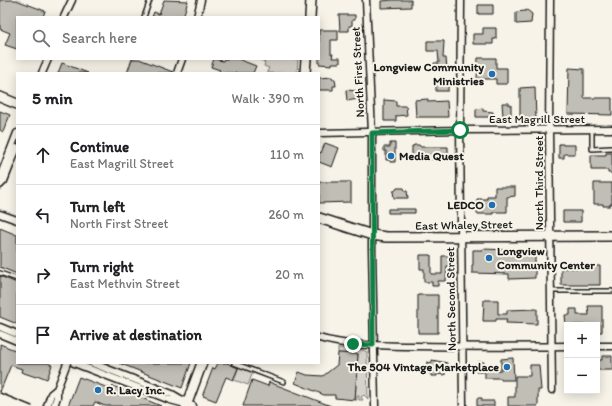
<!DOCTYPE html>
<meta charset="utf-8">
<style>
body{margin:0;font-family:Itim,sans-serif;background:#f2f2f2;color:#202124}
.controls{position:absolute;right:12px;bottom:12px;display:grid;overflow:hidden;border-radius:0px;box-shadow:0 2px 10px #0003}
.controls button{width:36px;height:36px;display:grid;place-items:center;padding:0;border:0;border-bottom:1px solid #e0e0e0;background:#fff;color:#202124;font:20px sans-serif}
.stop{position:absolute;width:12px;height:12px;margin:-9px;border:3px solid #0b8043;border-radius:50%;background:#fff}
.stop.end{background:#0b8043;border-color:#fff;box-shadow:0 1px 4px #0008}
.list{margin:0;padding:0;list-style:none}
h2{display:flex;justify-content:space-between;align-items:center;height:52px;margin:0;padding:0 16px;font-size:17px}
h2 small{font-size:13px;font-weight:400;color:#757577}
.list li{display:grid;grid-template-columns:26px 1fr auto;gap:12px;align-items:center;box-sizing:border-box;height:60px;padding:0 16px;border-top:1px solid #e0e0e0}
.list b{display:block;font-size:15px;white-space:nowrap}
.list p{margin:0;font-size:13px;white-space:nowrap;color:#757577}
.list em{font-size:13px;font-style:normal;color:#757577}
.icon{flex:none;width:22px;height:22px;fill:none;stroke:currentColor;stroke-width:2;stroke-linecap:round;stroke-linejoin:round}
.map{position:relative;flex:none;width:612px;height:406px;overflow:hidden}
.search{position:absolute;background:#fff;box-shadow:0 2px 10px #0003;left:16px;top:16px;width:304px;height:44px;display:flex;align-items:center;gap:10px;box-sizing:border-box;padding:0 14px;border-radius:0px;color:#757577;font-size:15px}
.panel{position:absolute;background:#fff;box-shadow:0 2px 10px #0003;left:16px;top:72px;width:304px;height:292px;border-radius:0px}
.map>svg:first-child{display:block}
.green{fill:#d7d3cb;stroke:#7a7874}
.building{fill:#c0beb5;stroke:#1c1c1c}
.lines{fill:none;stroke-linecap:round;stroke-linejoin:round}
.lane-casing{stroke:#1c1c1c;stroke-width:6}
.street-casing{stroke:#1c1c1c;stroke-width:9}
.secondary-casing{stroke:#1c1c1c;stroke-width:12}
.lane{stroke:#f7f3e8;stroke-width:3}
.street{stroke:#f7f3e8;stroke-width:6}
.secondary{stroke:#f7f3e8;stroke-width:9}
.rail{stroke:#1c1c1c;stroke-width:1.5}
.route{stroke:#0b8043;stroke-width:5}
.poi-dot{fill:#1f6fb2;stroke:#f7f3e8;stroke-width:1.5}
.labels{text-anchor:middle;dominant-baseline:central;stroke-width:4;stroke-linejoin:round;paint-order:stroke}
.poi-label{font-size:12px;font-weight:bold;fill:#1c1c1c;stroke:#f7f3e8;text-anchor:end}
.street-label{font-size:12px;fill:#1c1c1c;stroke:#f7f3e8}
</style>
<div class="map">
<svg width="612" height="406" viewBox="0 0 612 406">
<rect width="100%" height="100%" fill="#f7f3e8"/>
<filter id="ink" filterUnits="userSpaceOnUse"><feTurbulence type="fractalNoise" baseFrequency=".025" numOctaves="2"/><feDisplacementMap in="SourceGraphic" scale="8" xChannelSelector="R" yChannelSelector="G"/><feConvolveMatrix kernelMatrix="1 2 1 2 8 2 1 2 1" color-interpolation-filters="sRGB"/></filter>
<g filter="url(#ink)">
<path class="green" d="M 258,59 L 298,59 L 297,73 L 269,73 L 267,72 L 269,68 L 264,66 L 265,62 Z
M 338,348 L 363,350 L 367,352 L 368,399 L 364,395 L 361,397 L 363,400 L 359,400 L 359,396 L 357,396 L 357,400 L 355,400 L 358,354 L 338,353 Z
M 239,367 L 253,372 L 248,385 L 234,380 Z"/>
<path class="building" d="M 0,0 L 16,0 L 45,11 L 43,17 L 17,17 L 17,49 L 5,45 L 10,33 L 0,29 Z
M 164,0 L 188,1 L 183,17 L 152,17 L 154,12 L 159,14 Z
M 393,0 L 411,0 L 411,7 L 381,8 L 381,1 Z
M 478,5 L 493,5 L 493,14 L 478,14 Z
M 527,10 L 532,14 L 531,23 L 516,24 L 516,12 L 525,11 Z
M 339,15 L 355,15 L 355,20 L 352,20 L 352,26 L 349,26 L 349,31 L 340,31 Z
M 483,28 L 496,28 L 496,39 L 493,39 L 493,44 L 473,44 L 473,34 L 483,34 Z
M 319,30 L 338,30 L 338,40 L 331,40 L 331,54 L 333,54 L 332,58 L 340,58 L 340,63 L 332,63 L 332,65 L 319,64 Z
M 427,41 L 444,41 L 443,58 L 446,58 L 447,70 L 441,70 L 441,68 L 434,68 L 434,63 L 439,63 L 438,51 L 427,51 Z
M 478,58 L 496,58 L 496,68 L 507,68 L 507,84 L 496,84 L 496,79 L 477,79 Z
M 132,59 L 139,59 L 173,72 L 173,73 L 127,73 Z
M 214,59 L 223,61 L 224,59 L 238,59 L 256,66 L 253,73 L 218,73 L 220,70 L 211,67 Z
M 62,63 L 88,73 L 58,73 Z
M 569,68 L 584,69 L 584,98 L 612,98 L 612,115 L 568,114 Z
M 332,77 L 333,79 L 335,79 L 336,86 L 333,86 L 333,90 L 319,90 L 319,78 Z
M 448,81 L 448,91 L 436,91 L 436,82 Z
M 535,87 L 536,121 L 520,121 L 520,88 Z
M 346,90 L 358,91 L 358,99 L 347,101 Z
M 428,99 L 428,102 L 447,101 L 448,117 L 416,117 L 415,100 Z
M 384,100 L 396,101 L 396,106 L 406,106 L 407,115 L 396,116 L 396,121 L 384,121 Z
M 502,103 L 509,103 L 509,105 L 511,105 L 511,118 L 505,118 L 505,116 L 503,116 Z
M 483,108 L 483,111 L 493,112 L 493,117 L 476,117 L 476,109 Z
M 0,111 L 10,115 L 3,132 L 0,130 Z
M 325,143 L 339,148 L 332,167 L 319,162 L 319,152 L 321,153 Z
M 390,143 L 395,143 L 395,162 L 390,162 L 390,160 L 386,160 L 386,151 L 384,151 L 384,147 L 390,147 Z
M 559,144 L 563,144 L 563,145 L 575,145 L 575,154 L 564,154 L 564,158 L 559,158 Z
M 414,145 L 419,145 L 421,147 L 448,147 L 448,156 L 442,156 L 442,159 L 412,160 L 412,146 L 414,146 Z
M 606,153 L 612,153 L 612,173 L 608,173 L 608,170 L 591,170 L 591,155 L 606,155 Z
M 319,182 L 351,182 L 351,202 L 319,203 Z
M 594,183 L 612,183 L 612,204 L 610,204 L 610,206 L 603,206 L 603,204 L 594,204 Z
M 495,187 L 515,187 L 515,196 L 507,197 L 507,212 L 493,212 L 493,214 L 477,214 L 477,199 L 487,199 L 487,196 L 495,196 Z
M 397,188 L 404,188 L 405,191 L 407,191 L 408,198 L 394,198 L 393,191 L 395,191 Z
M 388,209 L 415,209 L 415,213 L 388,213 Z
M 563,211 L 581,211 L 581,222 L 563,222 Z
M 0,228 L 17,235 L 17,274 L 0,267 Z
M 483,249 L 535,251 L 535,278 L 509,279 L 509,274 L 472,273 L 472,265 L 473,265 L 473,250 L 483,250 Z
M 420,255 L 431,255 L 431,274 L 442,274 L 442,256 L 449,256 L 449,266 L 447,266 L 446,281 L 438,281 L 438,286 L 432,286 L 432,282 L 424,282 L 424,269 L 420,269 Z
M 581,266 L 600,266 L 600,285 L 561,285 L 561,268 L 581,268 Z
M 0,276 L 17,283 L 17,324 L 0,317 Z
M 418,295 L 438,295 L 438,333 L 418,333 Z
M 484,300 L 498,300 L 498,314 L 507,314 L 507,310 L 537,309 L 537,324 L 506,323 L 507,319 L 496,319 L 496,321 L 483,321 Z
M 588,306 L 602,306 L 602,332 L 597,332 L 597,325 L 566,325 L 565,315 L 570,315 L 570,309 L 577,309 L 577,315 L 589,315 Z
M 0,344 L 17,351 L 17,363 L 48,363 L 52,365 L 47,379 L 37,375 L 36,377 L 21,372 L 22,369 L 11,365 L 0,392 Z
M 338,353 L 358,354 L 355,400 L 335,398 L 335,395 L 324,395 L 295,383 L 299,372 L 307,375 L 323,376 L 337,365 Z
M 602,356 L 612,356 L 612,370 L 597,370 L 597,360 L 602,360 Z
M 513,358 L 514,380 L 501,380 L 501,378 L 485,378 L 485,372 L 476,372 L 476,368 L 478,368 L 478,362 L 484,362 L 484,368 L 486,368 L 486,371 L 501,370 L 501,359 Z
M 432,360 L 447,363 L 447,370 L 445,370 L 445,375 L 437,374 L 437,376 L 431,376 L 431,374 L 425,372 L 427,362 L 432,363 Z
M 119,363 L 191,363 L 182,388 Z
M 218,363 L 227,363 L 238,368 L 233,380 L 226,377 L 216,401 L 203,396 L 203,394 L 213,368 L 215,369 Z
M 530,365 L 539,365 L 541,390 L 538,390 L 538,406 L 508,406 L 508,397 L 515,397 L 515,376 L 530,376 Z
M 79,377 L 111,389 L 113,386 L 161,406 L 105,406 L 95,402 L 93,406 L 68,406 Z
M 252,380 L 268,386 L 269,382 L 331,406 L 243,406 Z
M 477,398 L 482,398 L 482,401 L 494,401 L 494,406 L 477,406 Z"/>
<g class="lines">
<g class="lane-casing">
<path id="lane" d="M 144,17 L 150,0
M 592,129 L 592,149 L 611,148
M 0,273 L 17,279
M 550,291 L 612,291
M 234,363 L 284,382"/>
</g>
<g class="street-casing">
<path id="street" d="M 366,0 L 372,133 L 372,248 L 375,406
M 461,0 L 460,130 L 463,406
M 550,0 L 549,130 L 552,390
M 64,17 L 72,0
M 197,17 L 201,0
M 42,73 L 48,59
M 177,73 L 182,59
M 319,133 L 460,130 L 612,129
M 0,177 L 17,133
M 0,185 L 4,181 L 17,148
M 0,214 L 17,220
M 0,327 L 17,334
M 0,334 L 17,341
M 319,338 C 349,347 382,345 414,346 C 465,347 516,347 567,346
M 597,346 L 612,346
M 74,363 L 170,400 L 193,406
M 92,363 L 172,394 L 184,401
M 47,406 L 51,394 L 57,389
M 54,406 L 57,397 L 57,389 L 67,363"/>
</g>
<g class="secondary-casing">
<path id="secondary" d="M 310,17 L 311,0
M 305,73 L 306,59
M 0,97 L 17,104
M 319,218 L 372,235 L 386,237 L 612,236
M 186,406 L 202,363"/>
</g>
<use href="#lane" class="lane"/>
<use href="#street" class="street"/>
<use href="#secondary" class="secondary"/>
<path class="rail" d="M 0,393 L 32,406"/>
</g>
</g>
<g class="lines" filter="url(#ink)">
<path class="route" d="M 353,344 L 373,345 L 372,133 L 460,130"/>
</g>
<g class="poi-dot">
<circle cx="492" cy="74" r="4"/>
<circle cx="391" cy="156" r="4"/>
<circle cx="492" cy="205" r="4"/>
<circle cx="489" cy="258" r="4"/>
<circle cx="507" cy="367" r="4"/>
<circle cx="98" cy="390" r="4"/>
</g>
<g class="labels">
<g class="poi-label">
<text x="484" y="67">Longview Community<tspan x="484" dy="14">Ministries</tspan></text>
<text x="399" y="156" text-anchor="start">Media Quest</text>
<text x="484" y="205">LEDCO</text>
<text x="497" y="251" text-anchor="start">Longview<tspan x="497" dy="14">Community Center</tspan></text>
<text x="499" y="367">The 504 Vintage Marketplace</text>
<text x="106" y="390" text-anchor="start">R. Lacy Inc.</text>
</g>
<g class="street-label">
<text transform="translate(358 72) rotate(-93)">North First Street</text>
<text x="537" y="119">East Magrill Street</text>
<text transform="translate(539 183) rotate(-90)">North Third Street</text>
<text transform="translate(464 225) rotate(-1)">East Whaley Street</text>
<text transform="translate(451 299) rotate(-91)">North Second Street</text>
</g>
</g>
</svg>
<div class="controls">
<button>+</button>
<button>−</button>
</div>
<div class="stop" style="left:460px;top:130px"></div>
<div class="stop end" style="left:353px;top:344px"></div>
<div class="search"><svg class="icon" aria-label="search" viewBox="0 0 24 24"><circle cx="10" cy="10" r="6"/><path d="M15 15l6 6"/></svg>Search here</div>
<section class="panel">
<h2>5 min<small>Walk · 390 m</small></h2>
<ul class="list">
<li><svg class="icon" aria-label="ahead" viewBox="0 0 24 24"><path d="M12 20V5M6 11l6-6 6 6"/></svg><div><b>Continue</b><p>East Magrill Street</p></div><em>110 m</em></li>
<li><svg class="icon" aria-label="left" viewBox="0 0 24 24"><path d="M17 20v-9H6M10 6l-5 5 5 5"/></svg><div><b>Turn left</b><p>North First Street</p></div><em>260 m</em></li>
<li><svg class="icon" aria-label="right" viewBox="0 0 24 24"><path d="M7 20v-9h11M14 6l5 5-5 5"/></svg><div><b>Turn right</b><p>East Methvin Street</p></div><em>20 m</em></li>
<li><svg class="icon" aria-label="arrive" viewBox="0 0 24 24"><path d="M6 21V4h12l-3 4 3 4H6"/></svg><div><b>Arrive at destination</b></div></li>
</ul>
</section>
</div>
